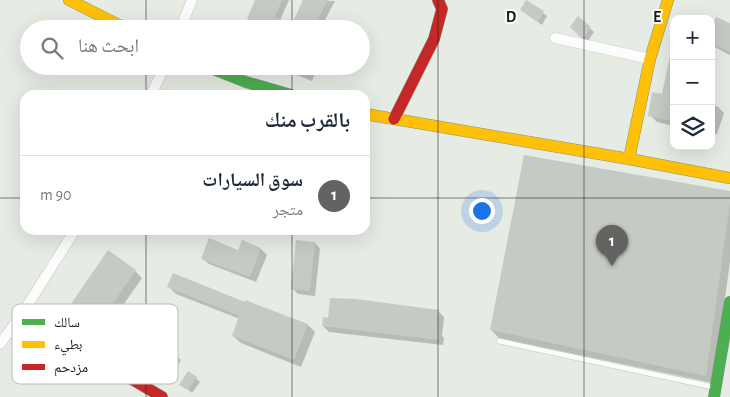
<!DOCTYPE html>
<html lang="ar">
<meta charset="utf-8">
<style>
body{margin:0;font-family:"Alegreya Sans","Noto Naskh Arabic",sans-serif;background:#f6f6f7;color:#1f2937;direction:rtl}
.controls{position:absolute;right:15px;top:15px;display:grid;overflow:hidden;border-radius:10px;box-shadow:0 5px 20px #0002}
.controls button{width:45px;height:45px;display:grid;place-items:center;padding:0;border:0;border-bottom:1px solid #e0e1e3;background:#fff;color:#1f2937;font:25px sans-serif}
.you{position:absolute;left:481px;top:210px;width:18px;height:18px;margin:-12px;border:4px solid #fff;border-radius:50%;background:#1a73e8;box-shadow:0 0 0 8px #1a73e833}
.badge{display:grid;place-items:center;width:32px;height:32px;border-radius:50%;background:#636462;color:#fff;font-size:16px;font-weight:700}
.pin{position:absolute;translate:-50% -41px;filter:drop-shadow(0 1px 2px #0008)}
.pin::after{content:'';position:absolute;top:26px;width:18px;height:15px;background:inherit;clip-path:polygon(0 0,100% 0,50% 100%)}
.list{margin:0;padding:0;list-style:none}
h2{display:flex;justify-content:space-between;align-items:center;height:65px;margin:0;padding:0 20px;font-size:21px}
h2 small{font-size:16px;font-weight:400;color:#747a83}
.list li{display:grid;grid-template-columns:32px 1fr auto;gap:15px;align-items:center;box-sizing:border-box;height:80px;padding:0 20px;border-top:1px solid #e0e1e3}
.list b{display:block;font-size:19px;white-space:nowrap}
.list p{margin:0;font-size:16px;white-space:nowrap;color:#747a83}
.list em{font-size:16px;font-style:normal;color:#747a83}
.icon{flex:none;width:28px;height:28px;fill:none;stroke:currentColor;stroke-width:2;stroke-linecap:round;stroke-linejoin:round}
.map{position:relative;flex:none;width:730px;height:397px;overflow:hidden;direction:ltr}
.search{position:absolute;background:#fff;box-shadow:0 5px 20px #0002;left:20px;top:20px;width:350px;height:55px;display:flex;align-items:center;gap:12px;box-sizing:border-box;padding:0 18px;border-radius:28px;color:#747a83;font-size:19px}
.panel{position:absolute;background:#fff;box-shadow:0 5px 20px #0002;left:20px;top:90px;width:350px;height:145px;border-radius:15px;direction:rtl}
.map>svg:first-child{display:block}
.shadow{fill:#0003}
.building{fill:#c6cac4}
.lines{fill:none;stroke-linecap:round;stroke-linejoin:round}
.lane-casing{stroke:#c1c3c0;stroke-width:6}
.street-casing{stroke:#c1c3c0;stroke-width:11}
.fast-casing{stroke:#7d9680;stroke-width:12}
.slow-casing{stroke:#7d9680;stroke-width:12}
.jam-casing{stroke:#7d9680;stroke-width:12}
.lane{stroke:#fbfcfb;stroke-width:5}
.street{stroke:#fbfcfb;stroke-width:10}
.fast{stroke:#4caf50;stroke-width:11}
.slow{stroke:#ffc107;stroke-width:11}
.jam{stroke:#c62828;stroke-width:11}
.grid{fill:none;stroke:#1c1c1c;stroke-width:1;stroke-opacity:0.55}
.key{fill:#fff;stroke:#bbb;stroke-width:1}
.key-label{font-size:14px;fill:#1c1c1c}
.grid-label{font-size:16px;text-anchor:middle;font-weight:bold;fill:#1c1c1c;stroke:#fff;stroke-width:4;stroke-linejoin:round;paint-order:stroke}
</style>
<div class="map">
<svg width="730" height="397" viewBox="0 0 730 397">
<rect width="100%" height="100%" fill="#e6ebe4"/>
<path class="shadow" d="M 256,0 L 289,0 L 276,29 L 265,29 L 253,24 L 248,19 Z
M 303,0 L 335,1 L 320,29 L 286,29 L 293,26 Z
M 527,1 L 547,16 L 542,25 L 525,13 Z
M 579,18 L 594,32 L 588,41 L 584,40 L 571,27 Z
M 730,24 L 730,55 L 711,45 L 711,30 Z
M 672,54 L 674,54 L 674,126 L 657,122 L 650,115 L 663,95 Z
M 274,66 L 315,66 L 317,68 L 312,81 L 289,72 L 288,74 Z
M 711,105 L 717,106 L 724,113 L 717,134 L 711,133 Z
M 730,193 L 730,262 L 713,383 L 499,338 L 491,330 Z
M 242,242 L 261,249 L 267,255 L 256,282 L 209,264 L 203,259 L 239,251 Z
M 315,243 L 320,249 L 315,296 L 298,294 L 292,288 Z
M 135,271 L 142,278 L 114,318 L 174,354 L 181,360 L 174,372 L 165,367 L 162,372 L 159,370 L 157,372 L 138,361 L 135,363 L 96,340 L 90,333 L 72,321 L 65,314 Z
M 169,287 L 245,303 L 246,302 L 308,325 L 315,332 L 301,367 L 241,343 L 233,336 L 240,319 L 176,294 Z
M 331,299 L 439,312 L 444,317 L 442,336 L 444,338 L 443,345 L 329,332 L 323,326 L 330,319 Z
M 196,378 L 200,382 L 192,393 L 181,384 Z"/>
<path class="building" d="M 255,0 L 282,0 L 275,17 L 292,24 L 303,0 L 328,0 L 313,29 L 270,29 L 247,19 Z
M 526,0 L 544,11 L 538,22 L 520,10 Z
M 578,16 L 591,27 L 584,37 L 579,36 L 570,27 Z
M 716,17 L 730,23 L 730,52 L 711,43 L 711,27 Z
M 670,56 L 674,57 L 674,121 L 648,116 L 652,92 L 662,94 Z
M 282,66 L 310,66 L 307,76 Z
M 524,155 L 730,191 L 730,202 L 706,376 L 490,330 Z
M 209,238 L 238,250 L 242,240 L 261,248 L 250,277 L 201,259 Z
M 296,240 L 315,242 L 310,291 L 291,289 Z
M 108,250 L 136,270 L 107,312 L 175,353 L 167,366 L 158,361 L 155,366 L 152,364 L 150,366 L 131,355 L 128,357 L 88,334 L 90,331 L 64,314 Z
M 173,273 L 245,302 L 245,300 L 308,324 L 294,360 L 232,336 L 239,316 L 167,287 Z
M 330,298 L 356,299 L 439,310 L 437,331 L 439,331 L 438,340 L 322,326 L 323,317 L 328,318 Z
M 188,371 L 197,377 L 188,390 L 179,385 Z"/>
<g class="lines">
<g class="lane-casing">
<path id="lane" d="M 499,341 L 713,387"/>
</g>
<g class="street-casing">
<path id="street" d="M 180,29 L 192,0
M 555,38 L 650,59
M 151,95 L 165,66
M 0,344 L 22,314 L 75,230"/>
</g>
<g class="fast-casing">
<path id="fast" d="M 205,66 L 246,82 L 291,95
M 714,397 L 730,302"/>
</g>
<g class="slow-casing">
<path id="slow" d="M 69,0 L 127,29
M 365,114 L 629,159 L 730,178
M 629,159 L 650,59 L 668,0"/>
</g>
<g class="jam-casing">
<path id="jam" d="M 394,119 L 434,39 L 442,9 L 438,0
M 22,314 L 162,397"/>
</g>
<use href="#lane" class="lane"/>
<use href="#street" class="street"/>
<use href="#fast" class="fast"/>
<use href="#slow" class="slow"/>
<use href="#jam" class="jam"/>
</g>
<path class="grid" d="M 146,0 L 146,29M 292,0 L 292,29M 438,0 L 438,397M 584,0 L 584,397M 146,66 L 146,95M 292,66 L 292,95M 0,198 L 25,198M 365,198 L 730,198M 146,230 L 146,397M 292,230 L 292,397"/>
<rect x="12" y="304" width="166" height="80" rx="8" class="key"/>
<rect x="22" y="319" width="23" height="6" fill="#4caf50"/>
<rect x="22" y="341" width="23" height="7" fill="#ffc107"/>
<rect x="22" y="364" width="23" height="6" fill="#c62828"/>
<g class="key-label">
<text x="54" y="327">سالك</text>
<text x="54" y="349">بطيء</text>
<text x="54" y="372">مزدحم</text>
</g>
<g class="grid-label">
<text x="511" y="22">D</text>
<text x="657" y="22">E</text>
</g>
</svg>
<div class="controls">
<button>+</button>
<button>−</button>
<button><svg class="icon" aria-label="layers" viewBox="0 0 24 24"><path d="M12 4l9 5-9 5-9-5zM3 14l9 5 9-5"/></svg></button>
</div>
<div class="you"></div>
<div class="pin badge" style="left:612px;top:266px">1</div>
<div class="search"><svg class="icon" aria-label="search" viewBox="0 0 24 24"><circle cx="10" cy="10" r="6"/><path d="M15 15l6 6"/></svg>ابحث هنا</div>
<section class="panel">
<h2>بالقرب منك<small></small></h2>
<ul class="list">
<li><span class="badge">1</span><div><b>سوق السيارات</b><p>متجر</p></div><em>90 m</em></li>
</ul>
</section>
</div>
